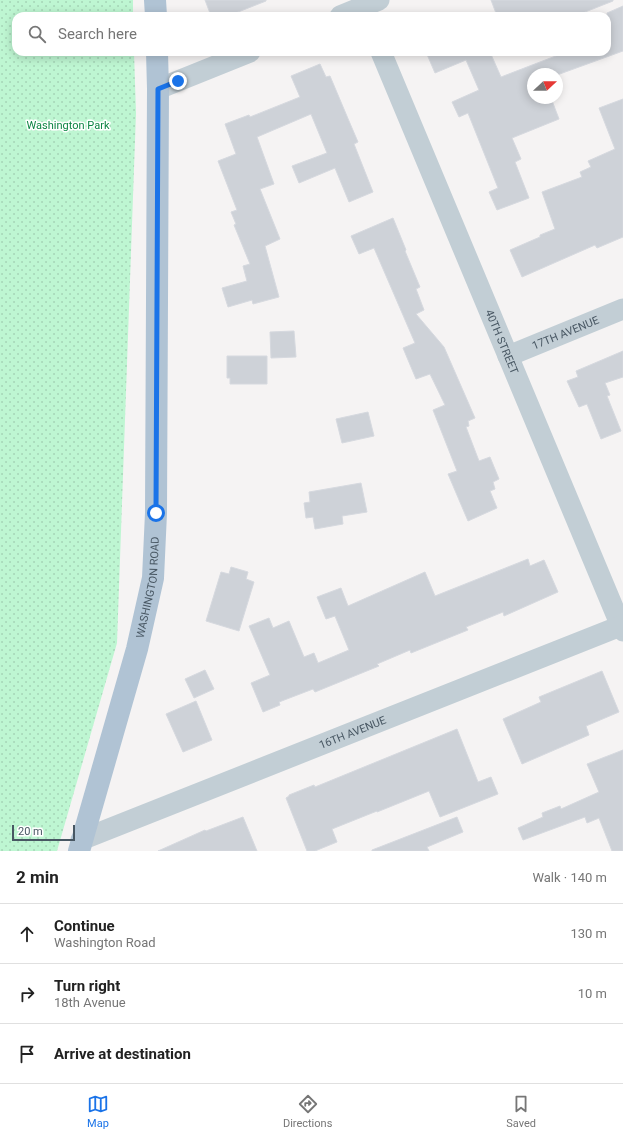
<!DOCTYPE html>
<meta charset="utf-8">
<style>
body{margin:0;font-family:Roboto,sans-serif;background:#f2f2f2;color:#222}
.compass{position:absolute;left:527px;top:68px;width:36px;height:36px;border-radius:50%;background:#fff;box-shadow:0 2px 10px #0003;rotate:68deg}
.scale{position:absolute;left:12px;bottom:10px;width:63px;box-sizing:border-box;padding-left:4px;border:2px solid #485763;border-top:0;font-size:11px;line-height:14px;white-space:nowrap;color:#485763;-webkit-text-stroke:3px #fff;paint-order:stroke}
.stop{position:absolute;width:12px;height:12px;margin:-9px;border:3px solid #1a73e8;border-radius:50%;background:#fff}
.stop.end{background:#1a73e8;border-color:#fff;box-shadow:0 1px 4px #0008}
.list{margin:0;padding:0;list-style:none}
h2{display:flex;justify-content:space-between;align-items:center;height:52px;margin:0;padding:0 16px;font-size:17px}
h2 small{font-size:13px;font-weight:400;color:#767676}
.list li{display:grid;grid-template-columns:26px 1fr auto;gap:12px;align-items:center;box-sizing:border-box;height:60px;padding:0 16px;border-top:1px solid #e0e0e0}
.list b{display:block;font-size:15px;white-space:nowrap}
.list p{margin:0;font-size:13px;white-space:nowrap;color:#767676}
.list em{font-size:13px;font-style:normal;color:#767676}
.icon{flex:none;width:22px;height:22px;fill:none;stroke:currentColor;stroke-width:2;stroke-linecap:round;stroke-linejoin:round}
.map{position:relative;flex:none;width:623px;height:851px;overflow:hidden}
.search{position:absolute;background:#fff;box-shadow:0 2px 10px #0003;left:12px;right:12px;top:12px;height:44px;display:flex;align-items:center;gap:10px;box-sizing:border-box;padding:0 14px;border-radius:12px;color:#767676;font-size:15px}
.sheet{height:232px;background:#fff}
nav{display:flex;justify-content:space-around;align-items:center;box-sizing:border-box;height:56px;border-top:1px solid #e0e0e0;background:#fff;font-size:11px;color:#767676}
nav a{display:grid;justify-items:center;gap:2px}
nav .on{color:#1a73e8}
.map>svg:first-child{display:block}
.park{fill:url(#park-dots)}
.building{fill:#ced2d8;stroke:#d6d9df}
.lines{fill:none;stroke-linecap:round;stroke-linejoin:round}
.minor{stroke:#c2ced5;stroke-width:21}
.primary{stroke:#b0c3d4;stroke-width:22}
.route{stroke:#1a73e8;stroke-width:5}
.labels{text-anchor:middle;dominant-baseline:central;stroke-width:3;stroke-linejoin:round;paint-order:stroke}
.park-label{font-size:11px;fill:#0c8443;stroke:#fff}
.street-label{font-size:11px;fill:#485763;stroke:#fff}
</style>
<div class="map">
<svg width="623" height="851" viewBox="0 0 623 851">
<defs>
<pattern id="park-dots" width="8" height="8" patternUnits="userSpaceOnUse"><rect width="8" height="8" fill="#bef6d2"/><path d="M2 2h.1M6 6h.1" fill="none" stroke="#a5d5b7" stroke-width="1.8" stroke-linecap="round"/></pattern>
</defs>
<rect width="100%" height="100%" fill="#f5f3f3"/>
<path class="park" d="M 0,0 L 133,0 L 133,16 L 16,16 L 16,52 L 134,52 L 136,113 L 117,643 L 57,851 L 0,851 Z"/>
<path class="building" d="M 205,0 L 266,0 L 266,1 L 228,16 L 211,16 Z
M 491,0 L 613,0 L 613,1 L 575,16 L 497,16 Z
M 623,6 L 623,51 L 557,75 L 557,74 L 533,74 L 533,98 L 551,98 L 559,119 L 512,138 L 521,159 L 515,162 L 529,198 L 497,210 L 489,192 L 498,188 L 468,113 L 459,117 L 452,102 L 479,90 L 466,60 L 435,73 L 426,52 L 490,52 L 501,77 L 566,52 L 607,52 L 607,13 Z
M 320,64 L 326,77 L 330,76 L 349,121 L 358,142 L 354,144 L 373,192 L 349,202 L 335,168 L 299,183 L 292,166 L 327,153 L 311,114 L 257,137 L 274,184 L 260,189 L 280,239 L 265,246 L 279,297 L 253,304 L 252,300 L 228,307 L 222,288 L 247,281 L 243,266 L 250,264 L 234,225 L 236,224 L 231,212 L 237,210 L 218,161 L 236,154 L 225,124 L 249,115 L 250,117 L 300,97 L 291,76 Z
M 623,99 L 623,237 L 597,248 L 595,245 L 522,277 L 510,250 L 540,237 L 540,235 L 555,229 L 542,192 L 582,177 L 580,172 L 591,167 L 588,161 L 615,149 L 599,108 Z
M 393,218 L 406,250 L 405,251 L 420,287 L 416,289 L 424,310 L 416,314 L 444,347 L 475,418 L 468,421 L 469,426 L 466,427 L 479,461 L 490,457 L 499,479 L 493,482 L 495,489 L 490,491 L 497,508 L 468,521 L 448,474 L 457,471 L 433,410 L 445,405 L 430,374 L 416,379 L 403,348 L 415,343 L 374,248 L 359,254 L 351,236 Z
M 294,331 L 296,357 L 271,358 L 270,332 Z
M 623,351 L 623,377 L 605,383 L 610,395 L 607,396 L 621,431 L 601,439 L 587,404 L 579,407 L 567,381 L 578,377 L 576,371 Z
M 227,356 L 267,356 L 267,384 L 230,384 L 230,378 L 227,378 Z
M 368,412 L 374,436 L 342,443 L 336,419 Z
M 361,483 L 367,512 L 342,516 L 343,524 L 315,529 L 313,517 L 306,518 L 304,503 L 310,502 L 309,492 Z
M 528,559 L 530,566 L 544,560 L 558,592 L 504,616 L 503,612 L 466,627 L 468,630 L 411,653 L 410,650 L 377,664 L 379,666 L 315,692 L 313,689 L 279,702 L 280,705 L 263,712 L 251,683 L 270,675 L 249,626 L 269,618 L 273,628 L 289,621 L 304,657 L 314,653 L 318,663 L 349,650 L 335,616 L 326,619 L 317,597 L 341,588 L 348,606 L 425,572 L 435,596 Z
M 231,567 L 248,572 L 246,579 L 254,582 L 239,631 L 206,621 L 221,572 L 229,574 Z
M 205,670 L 214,689 L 194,698 L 185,679 Z
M 602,671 L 619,712 L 586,726 L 589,735 L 522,764 L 503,719 L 541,702 L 539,697 Z
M 196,701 L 212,740 L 183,752 L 166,714 Z
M 457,729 L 478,782 L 491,777 L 498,794 L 440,817 L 429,791 L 377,812 L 377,811 L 332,829 L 337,842 L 315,851 L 307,851 L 286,798 L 289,796 L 289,795 L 314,785 L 315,787 Z
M 623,750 L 623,851 L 612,851 L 599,818 L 587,823 L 585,817 L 523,840 L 518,828 L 543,817 L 542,813 L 560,806 L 561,809 L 599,792 L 587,764 Z
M 243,817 L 257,851 L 158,851 L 205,830 L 206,831 Z
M 457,817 L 463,832 L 427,847 L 429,851 L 372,851 L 372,850 Z"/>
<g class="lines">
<g class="minor">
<path d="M 340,16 L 379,0"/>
<path id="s1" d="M 381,52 L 623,631"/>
<path d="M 158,89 L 250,52"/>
<path id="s2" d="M 508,356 L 623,309"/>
<path id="s3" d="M 81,840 L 623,625"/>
</g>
<g class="primary">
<path d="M 155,0 L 156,16"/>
<path id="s4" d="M 79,851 L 137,649 L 153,578 L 156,513 L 158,89 L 157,52"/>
</g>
</g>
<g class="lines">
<path class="route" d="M 156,513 L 158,89 L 178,81"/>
</g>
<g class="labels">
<g class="park-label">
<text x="68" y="125">Washington Park</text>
</g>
<g class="street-label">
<text stroke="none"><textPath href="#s2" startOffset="62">17TH AVENUE</textPath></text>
<text stroke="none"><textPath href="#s1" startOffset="314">40TH STREET</textPath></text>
<text stroke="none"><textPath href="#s4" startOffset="273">WASHINGTON ROAD</textPath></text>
<text stroke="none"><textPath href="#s3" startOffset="292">16TH AVENUE</textPath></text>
</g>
</g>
</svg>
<svg class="compass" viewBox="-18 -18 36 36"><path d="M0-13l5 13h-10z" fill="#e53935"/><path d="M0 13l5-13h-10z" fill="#767676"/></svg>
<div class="scale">20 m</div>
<div class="stop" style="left:156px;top:513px"></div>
<div class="stop end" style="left:178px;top:81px"></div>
<div class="search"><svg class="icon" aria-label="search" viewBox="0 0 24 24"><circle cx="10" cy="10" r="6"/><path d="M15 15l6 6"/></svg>Search here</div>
</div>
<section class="sheet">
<h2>2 min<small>Walk · 140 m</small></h2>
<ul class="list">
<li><svg class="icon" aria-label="ahead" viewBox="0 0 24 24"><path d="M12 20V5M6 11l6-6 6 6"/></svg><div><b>Continue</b><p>Washington Road</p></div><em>130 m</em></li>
<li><svg class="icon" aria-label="right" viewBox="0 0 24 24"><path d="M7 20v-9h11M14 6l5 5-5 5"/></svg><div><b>Turn right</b><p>18th Avenue</p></div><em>10 m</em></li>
<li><svg class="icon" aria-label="arrive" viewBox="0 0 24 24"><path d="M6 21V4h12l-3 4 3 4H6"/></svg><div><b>Arrive at destination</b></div></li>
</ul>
</section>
<nav>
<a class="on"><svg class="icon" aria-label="map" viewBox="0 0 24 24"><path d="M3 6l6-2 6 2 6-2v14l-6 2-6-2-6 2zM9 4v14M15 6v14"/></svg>Map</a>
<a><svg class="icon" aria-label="directions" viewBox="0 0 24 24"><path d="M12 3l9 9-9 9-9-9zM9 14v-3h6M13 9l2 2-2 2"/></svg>Directions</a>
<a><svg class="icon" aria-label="saved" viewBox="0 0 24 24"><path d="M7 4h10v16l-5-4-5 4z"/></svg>Saved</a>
</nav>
